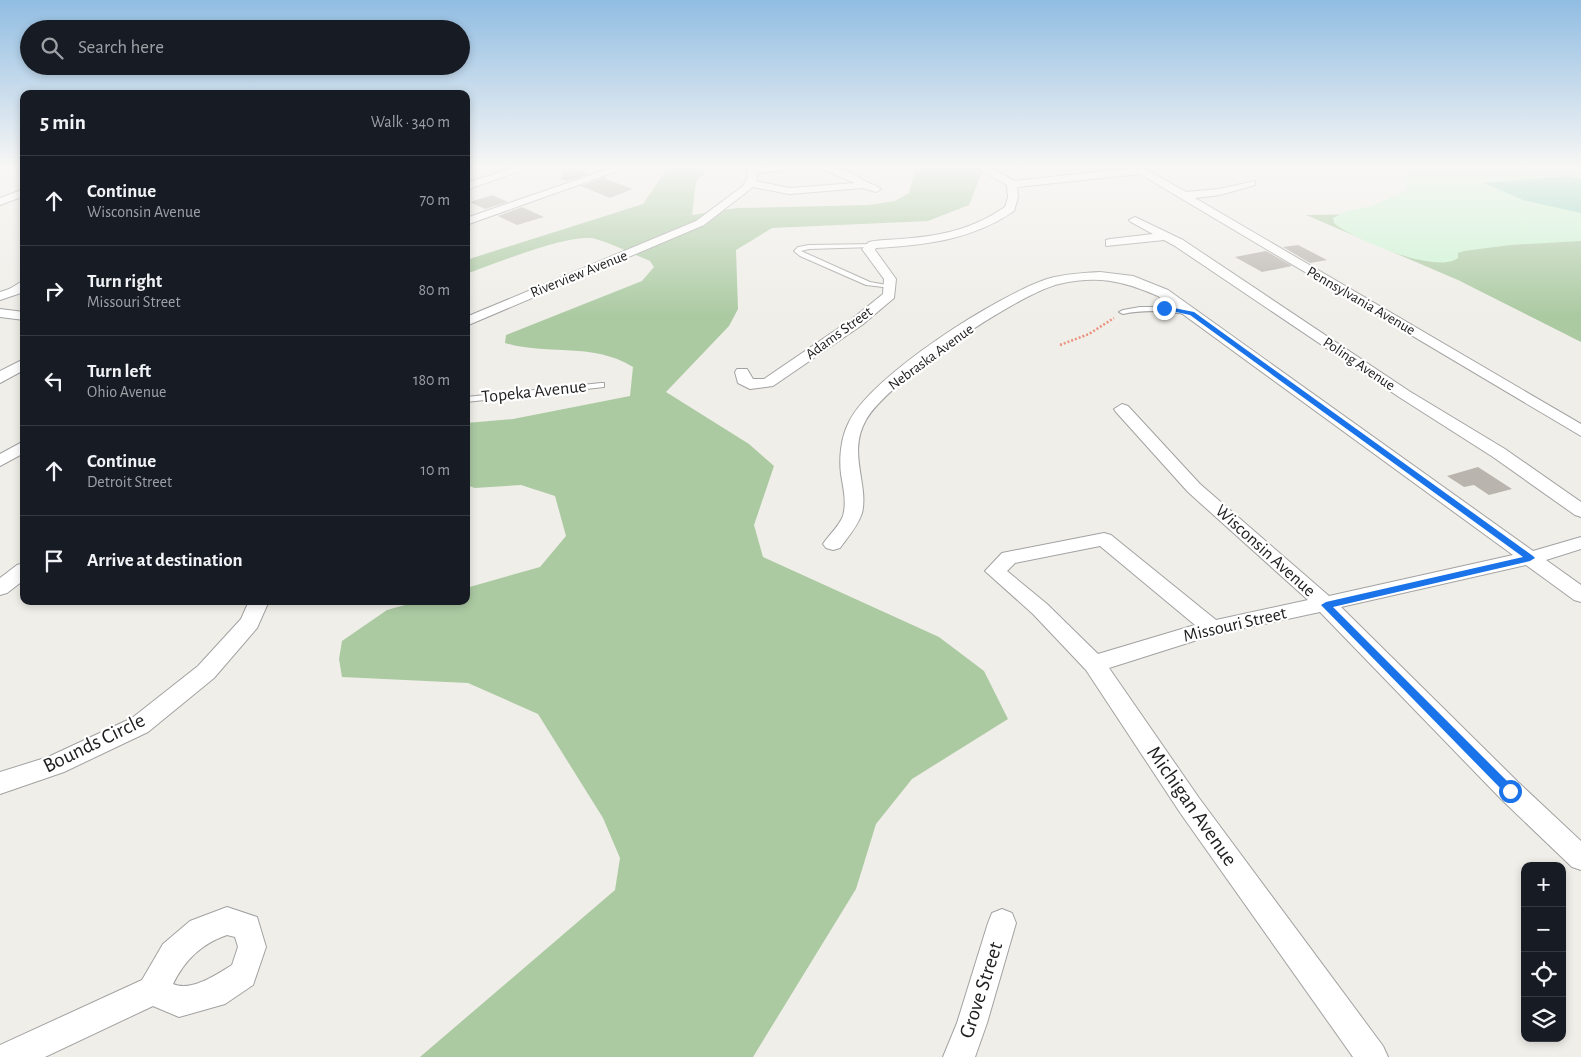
<!DOCTYPE html>
<meta charset="utf-8">
<style>
body{margin:0;font-family:"Alegreya Sans",sans-serif;background:#242831;color:#f1f3f6}
.controls{position:absolute;right:15px;bottom:15px;display:grid;overflow:hidden;border-radius:10px;box-shadow:0 2px 8px #0003}
.controls button{width:45px;height:45px;display:grid;place-items:center;padding:0;border:0;border-bottom:1px solid #363941;background:#171b24;color:#f1f3f6;font:25px sans-serif}
.stop{position:absolute;width:15px;height:15px;margin:-11px;border:4px solid #1a73e8;border-radius:50%;background:#fff}
.stop.end{background:#1a73e8;border-color:#fff;box-shadow:0 1px 5px #0008}
.list{margin:0;padding:0;list-style:none}
h2{display:flex;justify-content:space-between;align-items:center;height:65px;margin:0;padding:0 20px;font-size:21px}
h2 small{font-size:16px;font-weight:400;color:#9ea1a6}
.list li{display:grid;grid-template-columns:32px 1fr auto;gap:15px;align-items:center;box-sizing:border-box;height:90px;padding:0 20px;border-top:1px solid #363941}
.list b{display:block;font-size:19px;white-space:nowrap}
.list p{margin:0;font-size:16px;white-space:nowrap;color:#9ea1a6}
.list em{font-size:16px;font-style:normal;color:#9ea1a6}
.icon{flex:none;width:28px;height:28px;fill:none;stroke:currentColor;stroke-width:2;stroke-linecap:round;stroke-linejoin:round}
.map{position:relative;flex:none;width:1581px;height:1057px;overflow:hidden}
.search{position:absolute;background:#171b24;box-shadow:0 2px 8px #0003;left:20px;top:20px;width:450px;height:55px;display:flex;align-items:center;gap:12px;box-sizing:border-box;padding:0 18px;border-radius:28px;color:#9ea1a6;font-size:19px}
.panel{position:absolute;background:#171b24;box-shadow:0 2px 8px #0003;left:20px;top:90px;width:450px;height:515px;border-radius:10px}
.map>svg:first-child{display:block}
.forest{fill:#abcaa2}
.park{fill:#cbf4d2}
.pitch{fill:#90d5c0}
.building{fill:#b9b4ae}
.lines{fill:none;stroke-linecap:round;stroke-linejoin:round}
.service-casing{stroke:#a2a2a2;stroke-width:2}
.minor-casing{stroke:#a2a2a2;stroke-width:2}
.path{stroke:#ea927f;stroke-width:2.5;stroke-dasharray:2 2;stroke-linecap:butt}
.service{fill:#fff;fill-rule:evenodd}
.minor{fill:#fff;fill-rule:evenodd}
.route{fill:#1a73e8}
.labels{text-anchor:middle;dominant-baseline:central;stroke-width:4.5;stroke-linejoin:round;paint-order:stroke}
.far-street-label{font-size:15px;fill:#212121;stroke:#fff}
.street-label{font-size:18px;fill:#212121;stroke:#fff}
.near-street-label{font-size:21px;fill:#212121;stroke:#fff}
</style>
<div class="map">
<svg width="1581" height="1057" viewBox="0 0 1581 1057">
<rect width="100%" height="100%" fill="#f0eee8"/>
<path class="forest" d="M 668,167 L 710,167 L 696,182 L 692,215 L 737,208 L 868,205 L 895,201 L 909,193 L 916,167 L 968,167 L 983,170 L 969,205 L 928,221 L 772,228 L 736,250 L 738,309 L 729,326 L 666,392 L 749,444 L 774,466 L 754,525 L 763,557 L 939,637 L 984,671 L 1008,719 L 912,779 L 876,824 L 856,889 L 753,1057 L 420,1057 L 615,890 L 620,858 L 603,818 L 538,714 L 468,683 L 342,677 L 339,659 L 342,641 L 387,610 L 419,601 L 466,601 L 466,588 L 540,567 L 566,536 L 555,496 L 521,485 L 475,488 L 466,485 L 466,423 L 513,419 L 630,396 L 633,367 C 592,342 548,356 505,343 L 506,335 L 642,281 L 654,267 L 650,261 C 632,254 614,244 596,239 C 571,232 492,265 466,274 L 466,260 L 643,204 Z
M 1371,214 L 1581,240 L 1581,342 L 1458,280 L 1306,215 Z"/>
<path class="park" d="M 1412,167 L 1581,167 L 1581,241 L 1510,245 L 1464,251 L 1458,253 L 1458,258 C 1436,275 1353,239 1334,223 L 1333,218 L 1347,211 L 1372,206 L 1405,191 L 1407,187 L 1402,181 Z"/>
<path class="pitch" d="M 1568,176 L 1581,179 L 1581,213 L 1523,200 L 1484,183 Z"/>
<path class="building" d="M 565,167 L 571,167 L 589,174 L 567,181 L 560,179 Z
M 603,178 L 633,189 L 610,198 L 581,186 Z
M 492,195 L 508,202 L 485,209 L 470,202 Z
M 522,207 L 544,217 L 517,225 L 498,216 Z
M 1298,245 L 1327,260 L 1310,263 L 1283,247 Z
M 1266,251 L 1292,266 L 1262,272 L 1235,257 Z
M 1478,467 L 1512,489 L 1489,495 L 1474,485 L 1464,487 L 1447,476 Z"/>
<g class="lines">
<g class="service-casing">
<path id="service" d="M 875,244 L 875,246 L 873,247 L 809,249 L 801,251 L 870,282 L 892,286 L 892,288 L 866,285 L 800,256 L 794,251 L 798,247 L 809,245 Z
M 24,280 L 24,285 L 8,294 L 3,293 Z
M 1140,307 L 1165,307 L 1191,311 L 1195,313 L 1191,315 C 1168,311 1146,309 1123,314 L 1119,312 L 1123,310 Z
M 601,383 L 604,383 L 604,387 L 466,402 L 466,397 Z"/>
</g>
<g class="minor-casing">
<path id="minor" d="M 516,167 L 531,167 L 466,190 L 466,183 Z
M 614,167 L 629,167 L 466,225 L 466,218 Z
M 747,167 L 791,167 L 786,170 L 758,173 L 756,181 L 789,188 L 855,183 L 818,167 C 840,167 849,171 867,182 C 872,185 877,185 881,189 L 876,192 L 863,188 L 789,194 L 753,187 L 704,225 L 466,326 L 466,317 L 696,221 L 743,186 L 748,177 Z
M 975,167 L 988,167 L 1014,181 L 1142,167 L 1186,192 L 1219,189 L 1255,181 L 1255,185 L 1220,195 L 1195,198 L 1581,424 L 1581,436 L 1140,174 L 1017,187 L 1018,197 L 1014,211 C 972,240 926,245 876,248 L 875,250 L 896,279 L 894,298 L 862,325 L 773,386 L 750,389 L 738,383 L 735,372 L 737,369 L 747,369 L 753,379 L 764,379 L 852,319 L 883,294 L 884,279 L 862,249 L 869,242 C 882,239 897,240 911,238 C 946,235 976,227 1005,207 L 1008,197 L 1007,185 Z
M 24,189 L 24,196 L 0,205 L 0,198 Z
M 1135,217 L 1183,240 L 1409,391 L 1505,449 L 1581,502 L 1581,517 L 1575,515 L 1493,457 L 1399,397 L 1175,246 L 1164,240 L 1106,246 L 1106,240 L 1110,239 L 1153,234 L 1131,222 L 1129,220 Z
M 1100,272 L 1133,276 L 1168,290 L 1533,551 L 1581,537 L 1581,549 L 1546,560 L 1581,585 L 1581,602 L 1574,600 L 1526,565 L 1341,607 L 1519,783 L 1581,841 L 1581,870 L 1572,867 L 1501,799 L 1320,612 L 1213,635 L 1109,668 L 1199,798 L 1383,1046 L 1388,1057 L 1353,1057 L 1181,814 L 1086,670 L 1033,614 L 985,571 L 1002,553 L 1104,533 L 1111,535 L 1216,620 L 1308,600 L 1188,492 L 1116,412 L 1114,409 L 1122,404 L 1128,406 L 1200,484 L 1329,596 L 1513,555 L 1158,296 C 1123,281 1098,275 1059,284 C 1017,294 887,382 866,420 C 847,453 869,484 862,513 C 858,526 847,538 840,548 L 833,550 L 826,548 L 823,544 C 829,535 839,526 843,516 C 847,502 843,487 841,474 C 839,458 841,437 849,422 C 872,375 997,296 1047,279 C 1064,274 1083,273 1100,272 ZM 1100,546 L 1195,625 L 1098,654 L 1047,604 L 1007,571 L 1015,563 Z
M 24,284 L 24,292 L 0,300 L 0,292 Z
M 0,309 L 24,312 L 24,320 L 0,317 Z
M 24,359 L 24,370 L 0,383 L 0,371 Z
M 24,441 L 24,453 L 0,466 L 0,454 Z
M 24,563 L 24,580 L 7,593 L 0,595 L 0,578 L 17,565 Z
M 249,601 L 269,601 L 257,628 L 214,678 L 148,732 L 64,772 L 0,794 L 0,772 L 48,757 L 132,718 L 198,666 L 241,619 Z
M 227,907 L 257,917 L 266,947 L 253,985 L 225,1004 L 179,1017 L 153,1006 L 45,1057 L 0,1057 L 0,1045 L 142,980 L 163,944 L 190,921 ZM 227,935 L 235,937 L 238,947 L 232,965 C 216,975 191,992 173,984 C 185,960 201,944 227,935 Z
M 1002,909 L 1012,913 L 1016,923 L 987,1023 L 975,1057 L 943,1057 L 957,1023 L 988,923 L 992,913 Z"/>
</g>
<path class="path" d="M 1060,345 L 1089,334 L 1114,318"/>
<use href="#service" class="service"/>
<use href="#minor" class="minor"/>
</g>
<linearGradient id="sky" x2="0" y2="1"><stop stop-color="#91bde2"/><stop offset="0.53" stop-color="#f8f7f5"/><stop offset="1" stop-color="#f8f7f5" stop-opacity="0"/></linearGradient>
<rect width="1581" height="315" fill="url(#sky)"/>
<path class="route" d="M 1164,306 L 1194,312 L 1533,556 L 1535,558 L 1530,561 L 1333,607 L 1514,788 L 1514,795 L 1507,795 L 1321,605 L 1326,602 L 1523,557 L 1190,315 L 1162,309 Z"/>
<g class="labels">
<g class="far-street-label">
<text transform="translate(579 274) rotate(-22)">Riverview Avenue</text>
<text transform="translate(1361 301) rotate(30)">Pennsylvania Avenue</text>
<text transform="translate(839 333) rotate(-36)">Adams Street</text>
<text transform="translate(931 357) rotate(-36)">Nebraska Avenue</text>
<text transform="translate(1359 364) rotate(34)">Poling Avenue</text>
</g>
<g class="street-label">
<text transform="translate(534 392) rotate(-6)">Topeka Avenue</text>
<text transform="translate(1265 551) rotate(42)">Wisconsin Avenue</text>
<text transform="translate(1235 625) rotate(-13)">Missouri Street</text>
</g>
<g class="near-street-label">
<text transform="translate(94 743) rotate(-26)">Bounds Circle</text>
<text transform="translate(1192 806) rotate(55)">Michigan Avenue</text>
<text transform="translate(981 990) rotate(-72)">Grove Street</text>
</g>
</g>
</svg>
<div class="controls">
<button>+</button>
<button>−</button>
<button><svg class="icon" aria-label="locate" viewBox="0 0 24 24"><circle cx="12" cy="12" r="6"/><path d="M12 2v4M12 18v4M2 12h4M18 12h4"/></svg></button>
<button><svg class="icon" aria-label="layers" viewBox="0 0 24 24"><path d="M12 4l9 5-9 5-9-5zM3 14l9 5 9-5"/></svg></button>
</div>
<div class="stop" style="left:1510px;top:791px"></div>
<div class="stop end" style="left:1164px;top:308px"></div>
<div class="search"><svg class="icon" aria-label="search" viewBox="0 0 24 24"><circle cx="10" cy="10" r="6"/><path d="M15 15l6 6"/></svg>Search here</div>
<section class="panel">
<h2>5 min<small>Walk · 340 m</small></h2>
<ul class="list">
<li><svg class="icon" aria-label="ahead" viewBox="0 0 24 24"><path d="M12 20V5M6 11l6-6 6 6"/></svg><div><b>Continue</b><p>Wisconsin Avenue</p></div><em>70 m</em></li>
<li><svg class="icon" aria-label="right" viewBox="0 0 24 24"><path d="M7 20v-9h11M14 6l5 5-5 5"/></svg><div><b>Turn right</b><p>Missouri Street</p></div><em>80 m</em></li>
<li><svg class="icon" aria-label="left" viewBox="0 0 24 24"><path d="M17 20v-9H6M10 6l-5 5 5 5"/></svg><div><b>Turn left</b><p>Ohio Avenue</p></div><em>180 m</em></li>
<li><svg class="icon" aria-label="ahead" viewBox="0 0 24 24"><path d="M12 20V5M6 11l6-6 6 6"/></svg><div><b>Continue</b><p>Detroit Street</p></div><em>10 m</em></li>
<li><svg class="icon" aria-label="arrive" viewBox="0 0 24 24"><path d="M6 21V4h12l-3 4 3 4H6"/></svg><div><b>Arrive at destination</b></div></li>
</ul>
</section>
</div>
